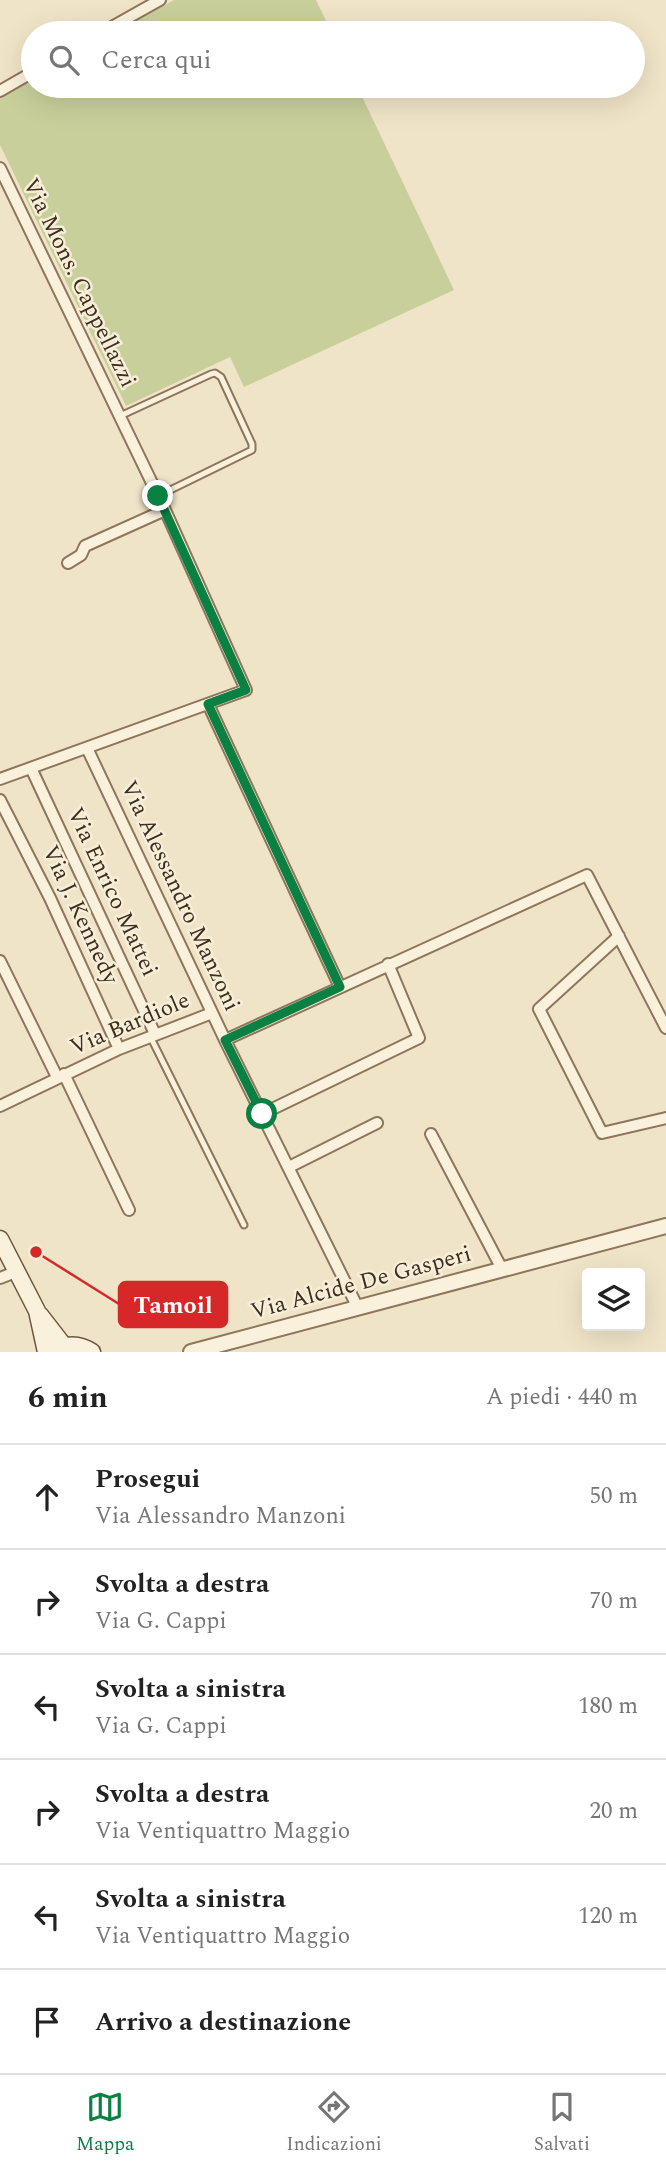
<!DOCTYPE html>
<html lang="it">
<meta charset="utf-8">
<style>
body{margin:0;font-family:Spectral,serif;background:#f2f2f2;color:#222}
.controls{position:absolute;right:21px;bottom:21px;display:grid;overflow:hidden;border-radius:7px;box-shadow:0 7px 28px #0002}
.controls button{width:63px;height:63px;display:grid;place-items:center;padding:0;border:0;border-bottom:2px solid #e0e0e0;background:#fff;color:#222;font:35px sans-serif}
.stop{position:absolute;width:21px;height:21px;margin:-16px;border:5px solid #0b8043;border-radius:50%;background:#fff}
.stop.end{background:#0b8043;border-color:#fff;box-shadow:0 2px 7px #0008}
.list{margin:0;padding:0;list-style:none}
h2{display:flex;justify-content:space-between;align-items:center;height:91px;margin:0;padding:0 28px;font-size:30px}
h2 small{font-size:23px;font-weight:400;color:#767676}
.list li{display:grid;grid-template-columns:46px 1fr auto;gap:21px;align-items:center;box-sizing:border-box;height:105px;padding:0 28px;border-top:2px solid #e0e0e0}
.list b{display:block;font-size:26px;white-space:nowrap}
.list p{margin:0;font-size:23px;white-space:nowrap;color:#767676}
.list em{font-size:23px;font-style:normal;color:#767676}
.icon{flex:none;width:38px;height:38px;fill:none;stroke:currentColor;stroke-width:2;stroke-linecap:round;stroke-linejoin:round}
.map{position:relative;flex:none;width:666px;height:1352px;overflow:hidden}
.search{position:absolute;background:#fff;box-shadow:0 7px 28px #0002;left:21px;right:21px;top:21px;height:77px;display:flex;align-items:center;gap:18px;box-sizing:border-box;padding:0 24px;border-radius:38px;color:#767676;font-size:26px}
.sheet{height:721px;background:#fff}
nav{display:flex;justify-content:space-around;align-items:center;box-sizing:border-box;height:98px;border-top:2px solid #e0e0e0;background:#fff;font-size:19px;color:#767676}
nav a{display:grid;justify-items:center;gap:4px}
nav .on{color:#0b8043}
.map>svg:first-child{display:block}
.green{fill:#c9cf9b}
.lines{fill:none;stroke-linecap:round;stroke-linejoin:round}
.service-casing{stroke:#8d765c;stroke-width:9}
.minor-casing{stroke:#8d765c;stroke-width:14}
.tertiary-casing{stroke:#8d765c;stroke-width:18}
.secondary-casing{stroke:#6f573f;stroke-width:19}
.service{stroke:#faf1dc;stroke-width:5}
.minor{stroke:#faf1dc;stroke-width:10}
.tertiary{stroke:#faf1dc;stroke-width:14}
.secondary{stroke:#faf1dc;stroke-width:16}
.route{stroke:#0b8043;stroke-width:9}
.labels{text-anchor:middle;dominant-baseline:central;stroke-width:5;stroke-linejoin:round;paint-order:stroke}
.street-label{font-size:23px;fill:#3d2e20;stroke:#f7eed8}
.leader{fill:none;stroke:#d62828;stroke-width:2.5}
.callout-dot{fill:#d62828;stroke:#f7eed8;stroke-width:2.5}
.callout{fill:#d62828;stroke:#d62828;stroke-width:2.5}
.callout-label{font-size:24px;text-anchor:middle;font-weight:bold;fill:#fff}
</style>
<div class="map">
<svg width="666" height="1352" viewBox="0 0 666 1352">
<rect width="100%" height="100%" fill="#f0e4c8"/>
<path class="green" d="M 174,0 L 316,0 L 332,33 L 115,33 Z
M 33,80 L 33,86 L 357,86 L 454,290 L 244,387 L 230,357 L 126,406 L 0,145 L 0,98 Z"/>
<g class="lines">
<g class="service-casing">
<path id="service" d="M 120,416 L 211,374 L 215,373 L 221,377 L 252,444 L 252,450 L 158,496
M 150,1036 L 244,1225"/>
</g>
<g class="minor-casing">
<path id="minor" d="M 101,33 L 160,0
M 0,91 L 33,72
M 0,168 L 165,510 L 246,690 L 0,779
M 68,563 L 81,555 L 85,546 L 165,510
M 208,704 L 340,987
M 87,748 L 225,1040 L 358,1308
M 31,768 L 155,1034
M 0,800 L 50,898 L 119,1049
M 619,936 L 539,1009 L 602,1133 L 666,1118
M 0,961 L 57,1077
M 225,1040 L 587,875 L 666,1028
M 64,1074 L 129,1210
M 0,1106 L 119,1049 L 212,1013
M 262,1114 L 419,1038 L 388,964
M 431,1134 L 502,1269
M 289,1167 L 377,1123
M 0,1278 L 18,1271"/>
</g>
<g class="tertiary-casing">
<path id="tertiary" d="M 191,1352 L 666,1226"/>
</g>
<g class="secondary-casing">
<path id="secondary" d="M 0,1239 L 37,1311 L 46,1352
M 40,1315 L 64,1346
M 55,1350 C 69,1343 80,1344 92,1352"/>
</g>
<use href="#service" class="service"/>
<use href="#minor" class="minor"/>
<use href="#tertiary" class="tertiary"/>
<use href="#secondary" class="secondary"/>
</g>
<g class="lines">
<path class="route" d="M 158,496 L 246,690 L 208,704 L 340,987 L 225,1040 L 262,1114"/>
</g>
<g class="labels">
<g class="street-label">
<text transform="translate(79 283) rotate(64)">Via Mons. Cappellazzi</text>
<text transform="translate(112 892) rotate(65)">Via Enrico Mattei</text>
<text transform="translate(180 896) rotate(65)">Via Alessandro Manzoni</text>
<text transform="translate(80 915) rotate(65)">Via J. Kennedy</text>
<text transform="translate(130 1024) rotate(-23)">Via Bardiole</text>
<text transform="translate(361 1283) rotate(-15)">Via Alcide De Gasperi</text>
</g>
</g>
<path class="leader" d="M36 1252L119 1304"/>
<circle class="callout-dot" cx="36" cy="1252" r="7"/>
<rect class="callout" x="119" y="1282" width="108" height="45" rx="7"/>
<g class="callout-label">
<text x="173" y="1313">Tamoil</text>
</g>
</svg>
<div class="controls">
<button><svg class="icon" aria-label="layers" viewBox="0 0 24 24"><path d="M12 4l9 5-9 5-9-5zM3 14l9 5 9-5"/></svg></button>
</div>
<div class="stop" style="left:262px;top:1114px"></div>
<div class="stop end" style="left:158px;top:496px"></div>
<div class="search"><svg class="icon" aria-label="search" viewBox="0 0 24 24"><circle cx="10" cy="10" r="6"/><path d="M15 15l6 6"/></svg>Cerca qui</div>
</div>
<section class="sheet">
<h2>6 min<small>A piedi · 440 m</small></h2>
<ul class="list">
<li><svg class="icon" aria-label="ahead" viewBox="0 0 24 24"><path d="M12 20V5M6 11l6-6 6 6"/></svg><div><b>Prosegui</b><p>Via Alessandro Manzoni</p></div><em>50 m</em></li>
<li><svg class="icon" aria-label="right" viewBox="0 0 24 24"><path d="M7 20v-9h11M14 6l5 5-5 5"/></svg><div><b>Svolta a destra</b><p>Via G. Cappi</p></div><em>70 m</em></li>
<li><svg class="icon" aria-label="left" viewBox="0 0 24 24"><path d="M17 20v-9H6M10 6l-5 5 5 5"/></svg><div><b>Svolta a sinistra</b><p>Via G. Cappi</p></div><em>180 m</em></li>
<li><svg class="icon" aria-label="right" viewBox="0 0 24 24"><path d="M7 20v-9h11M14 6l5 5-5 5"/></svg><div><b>Svolta a destra</b><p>Via Ventiquattro Maggio</p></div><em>20 m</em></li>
<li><svg class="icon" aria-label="left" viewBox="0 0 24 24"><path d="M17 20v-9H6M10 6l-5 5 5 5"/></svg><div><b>Svolta a sinistra</b><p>Via Ventiquattro Maggio</p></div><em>120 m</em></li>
<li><svg class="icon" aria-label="arrive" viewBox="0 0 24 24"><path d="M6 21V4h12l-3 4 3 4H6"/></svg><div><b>Arrivo a destinazione</b></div></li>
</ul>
</section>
<nav>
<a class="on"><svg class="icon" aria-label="map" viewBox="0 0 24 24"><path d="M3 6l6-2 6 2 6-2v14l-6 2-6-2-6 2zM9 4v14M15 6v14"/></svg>Mappa</a>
<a><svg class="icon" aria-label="directions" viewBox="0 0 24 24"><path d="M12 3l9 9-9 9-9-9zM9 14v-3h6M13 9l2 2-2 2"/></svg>Indicazioni</a>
<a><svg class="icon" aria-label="saved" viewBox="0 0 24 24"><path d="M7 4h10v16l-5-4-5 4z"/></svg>Salvati</a>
</nav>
